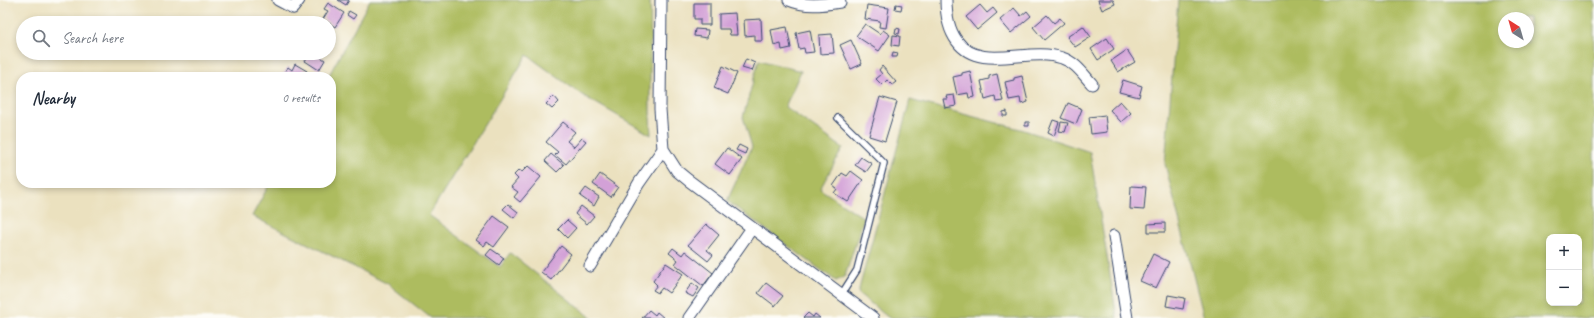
<!DOCTYPE html>
<meta charset="utf-8">
<style>
body{margin:0;font-family:Caveat,sans-serif;background:#f6f6f7;color:#1f2937}
.controls{position:absolute;right:12px;bottom:12px;display:grid;overflow:hidden;border-radius:8px;box-shadow:0 2px 6px #0003}
.controls button{width:36px;height:36px;display:grid;place-items:center;padding:0;border:0;border-bottom:1px solid #e0e1e3;background:#fff;color:#1f2937;font:20px sans-serif}
.compass{position:absolute;left:1498px;top:12px;width:36px;height:36px;border-radius:50%;background:#fff;box-shadow:0 2px 6px #0003;rotate:323deg}
.list{margin:0;padding:0;list-style:none}
h2{display:flex;justify-content:space-between;align-items:center;height:52px;margin:0;padding:0 16px;font-size:17px}
h2 small{font-size:13px;font-weight:400;color:#747a83}
.icon{flex:none;width:22px;height:22px;fill:none;stroke:currentColor;stroke-width:2;stroke-linecap:round;stroke-linejoin:round}
.map{position:relative;flex:none;width:1594px;height:318px;overflow:hidden}
.search{position:absolute;background:#fff;box-shadow:0 2px 6px #0003;left:16px;top:16px;width:320px;height:44px;display:flex;align-items:center;gap:10px;box-sizing:border-box;padding:0 14px;border-radius:22px;color:#747a83;font-size:15px}
.panel{position:absolute;background:#fff;box-shadow:0 2px 6px #0003;left:16px;top:72px;width:320px;height:116px;border-radius:16px}
.map>svg:first-child{display:block}
.green{fill:#adbc5f;stroke:#64765e;fill-rule:evenodd}
.building{fill:#d3a1d7}
.lines{fill:none;stroke-linecap:round;stroke-linejoin:round}
.service-casing{stroke:#3a4a6d;stroke-width:8}
.minor-casing{stroke:#3a4a6d;stroke-width:13}
.service{stroke:#fff;stroke-width:5.5}
.minor{stroke:#fff;stroke-width:11}
</style>
<div class="map">
<svg width="1594" height="318" viewBox="0 0 1594 318">
<rect width="100%" height="100%" fill="#fdfcf7"/>
<filter id="ink" filterUnits="userSpaceOnUse"><feTurbulence type="fractalNoise" baseFrequency=".025" numOctaves="2"/><feDisplacementMap in="SourceGraphic" scale="8" xChannelSelector="R" yChannelSelector="G"/><feConvolveMatrix kernelMatrix="1 2 1 2 8 2 1 2 1" color-interpolation-filters="sRGB"/></filter>
<filter id="wash" filterUnits="userSpaceOnUse"><feTurbulence type="fractalNoise" baseFrequency=".012" numOctaves="4" result="noise"/><feDisplacementMap in="SourceGraphic" scale="16" xChannelSelector="R" yChannelSelector="G"/><feGaussianBlur stdDeviation="0.9" result="paint"/><feColorMatrix in="noise" values="0 0 0 0 0 0 0 0 0 0 0 0 0 0 0 0 0 1.4 0 .05"/><feComposite in="paint" operator="in"/></filter>
<g filter="url(#wash)">
<rect width="100%" height="100%" fill="#ebe1bf"/>
<path class="green" d="M 370,0 L 650,0 C 652,45 648,90 651,135 L 582,95 L 527,55 L 429,215 L 500,267 L 510,253 L 592,318 L 431,318 L 388,284 L 252,216 L 270,183 L 331,183 L 331,77 L 328,77 Z
M 1178,0 L 1594,0 L 1594,318 L 1204,318 L 1165,164 ZM 1504,18 L 1528,18 L 1528,42 L 1504,42 ZM 1549,237 L 1579,237 L 1579,303 L 1549,303 Z
M 759,60 L 801,71 L 785,107 L 843,148 L 820,189 L 864,218 L 845,276 L 836,281 L 727,201 L 752,147 L 743,117 Z
M 910,100 L 1024,130 L 1090,152 L 1117,318 L 889,318 L 858,293 Z"/>
<g id="blocks">
<path class="building" d="M 338,0 L 349,0 L 346,5 Z
M 1098,0 L 1113,0 L 1115,4 L 1102,10 Z
M 328,3 L 344,13 L 335,27 L 323,19 L 328,11 L 324,9 Z
M 694,3 L 710,3 L 710,25 L 700,25 L 700,19 L 694,19 Z
M 896,4 L 902,5 L 901,10 L 895,9 Z
M 867,5 L 889,8 L 886,28 L 879,27 L 880,21 L 865,19 Z
M 980,5 L 987,13 L 993,8 L 997,13 L 977,30 L 966,17 Z
M 1014,8 L 1021,16 L 1027,11 L 1031,16 L 1011,33 L 1000,20 Z
M 349,11 L 356,15 L 353,19 L 347,15 Z
M 735,13 L 737,35 L 730,35 L 729,29 L 719,29 L 719,14 Z
M 1047,15 L 1054,23 L 1060,18 L 1064,23 L 1044,40 L 1033,27 Z
M 761,19 L 762,41 L 755,41 L 755,35 L 745,36 L 744,20 Z
M 865,24 L 880,34 L 883,30 L 890,35 L 879,51 L 856,36 Z
M 1083,26 L 1091,37 L 1075,47 L 1067,37 Z
M 787,27 L 791,48 L 782,50 L 781,44 L 774,46 L 771,30 Z
M 896,28 L 900,29 L 899,34 L 895,33 Z
M 695,29 L 708,30 L 707,38 L 694,36 Z
M 810,30 L 814,52 L 805,53 L 804,48 L 799,49 L 796,33 Z
M 832,34 L 834,53 L 820,54 L 819,35 Z
M 893,35 L 900,36 L 899,46 L 892,45 Z
M 1107,38 L 1114,49 L 1098,60 L 1091,49 Z
M 851,40 L 862,64 L 851,69 L 840,45 Z
M 1127,50 L 1135,62 L 1118,72 L 1111,61 Z
M 893,52 L 898,53 L 897,57 L 892,57 Z
M 310,53 L 314,53 L 325,60 L 319,70 L 305,61 Z
M 746,59 L 755,63 L 752,71 L 742,68 Z
M 295,64 L 307,71 L 304,77 L 282,76 L 288,67 L 292,70 Z
M 723,66 L 737,73 L 728,94 L 714,88 Z
M 882,66 L 896,82 L 892,85 L 887,80 L 882,85 L 876,79 L 882,74 L 879,70 Z
M 970,71 L 975,97 L 969,98 L 968,93 L 957,95 L 953,77 L 962,75 L 962,73 Z
M 997,74 L 1003,101 L 996,102 L 995,96 L 985,99 L 981,81 L 989,79 L 989,76 Z
M 1022,76 L 1028,102 L 1021,104 L 1020,98 L 1009,100 L 1005,82 L 1014,80 L 1014,78 Z
M 1123,80 L 1142,86 L 1139,97 L 1119,92 Z
M 954,95 L 956,106 L 945,108 L 943,99 L 947,99 L 946,96 Z
M 554,96 L 559,102 L 552,109 L 546,104 Z
M 880,97 L 897,102 L 885,141 L 869,136 Z
M 1120,101 L 1131,113 L 1121,122 L 1110,110 Z
M 1068,103 L 1082,109 L 1076,124 L 1061,118 Z
M 1007,111 L 1007,116 L 1003,116 L 1003,112 Z
M 1105,115 L 1107,132 L 1091,134 L 1089,117 Z
M 1053,120 L 1059,122 L 1054,136 L 1048,133 Z
M 563,122 L 575,132 L 567,141 L 574,147 L 582,138 L 586,141 L 566,164 L 555,155 L 558,152 L 546,142 Z
M 1025,122 L 1029,122 L 1029,126 L 1025,126 Z
M 1061,122 L 1068,123 L 1065,132 L 1059,131 Z
M 739,145 L 747,149 L 745,154 L 736,150 Z
M 727,148 L 742,159 L 730,175 L 715,164 Z
M 551,154 L 564,165 L 557,172 L 545,161 Z
M 861,157 L 872,164 L 866,172 L 855,165 Z
M 528,166 L 541,177 L 520,202 L 514,197 L 518,192 L 511,187 L 518,179 L 514,175 L 519,170 L 522,172 Z
M 851,171 L 863,180 L 848,202 L 834,193 L 837,189 L 833,186 L 842,173 L 847,176 Z
M 600,174 L 618,187 L 611,197 L 593,184 Z
M 1131,186 L 1146,187 L 1144,210 L 1130,209 Z
M 586,188 L 599,197 L 594,206 L 580,196 Z
M 508,204 L 518,212 L 514,218 L 503,209 Z
M 581,206 L 594,216 L 587,224 L 575,214 Z
M 494,216 L 509,227 L 494,247 L 487,242 L 484,246 L 476,240 Z
M 567,220 L 576,228 L 567,238 L 558,229 Z
M 1165,223 L 1165,232 L 1148,232 L 1148,224 Z
M 706,224 L 719,235 L 707,250 L 713,255 L 708,261 L 688,245 Z
M 561,246 L 571,254 L 551,280 L 541,272 Z
M 673,248 L 682,255 L 685,251 L 713,273 L 703,286 L 675,264 L 678,260 L 669,253 Z
M 491,249 L 504,258 L 499,265 L 486,255 Z
M 1153,254 L 1169,262 L 1156,288 L 1140,281 Z
M 666,263 L 683,274 L 669,293 L 662,288 L 658,293 L 653,290 L 657,285 L 653,281 Z
M 692,283 L 699,288 L 693,297 L 685,293 Z
M 766,283 L 783,296 L 775,306 L 758,293 Z
M 1168,295 L 1185,298 L 1183,309 L 1166,306 Z
M 649,310 L 655,315 L 657,312 L 664,318 L 642,318 Z
M 808,313 L 813,317 L 815,314 L 820,318 L 803,318 Z"/>
</g>
</g>
<g filter="url(#ink)">
<use href="#blocks" fill-opacity="0" stroke="#3a4a6d" stroke-width="1"/>
<g class="lines">
<g class="service-casing">
<path id="service" d="M 838,118 L 884,163 L 857,270 L 841,295"/>
</g>
<g class="minor-casing">
<path id="minor" d="M 278,0 L 293,8 L 299,0
M 661,0 L 660,109 L 663,149 L 677,171 L 688,180 L 873,318
M 789,0 C 805,7 822,5 840,2
M 946,0 C 946,15 948,29 957,41 C 980,73 1029,46 1062,58 C 1075,62 1083,74 1092,84
M 1114,236 L 1127,318
M 590,266 L 639,183 L 663,149
M 689,318 L 752,228"/>
</g>
<use href="#service" class="service"/>
<use href="#minor" class="minor"/>
</g>
</g>
</svg>
<div class="controls">
<button>+</button>
<button>−</button>
</div>
<svg class="compass" viewBox="-18 -18 36 36"><path d="M0-13l5 13h-10z" fill="#e53935"/><path d="M0 13l5-13h-10z" fill="#747a83"/></svg>
<div class="search"><svg class="icon" aria-label="search" viewBox="0 0 24 24"><circle cx="10" cy="10" r="6"/><path d="M15 15l6 6"/></svg>Search here</div>
<section class="panel">
<h2>Nearby<small>0 results</small></h2>
<ul class="list">
</ul>
</section>
</div>
